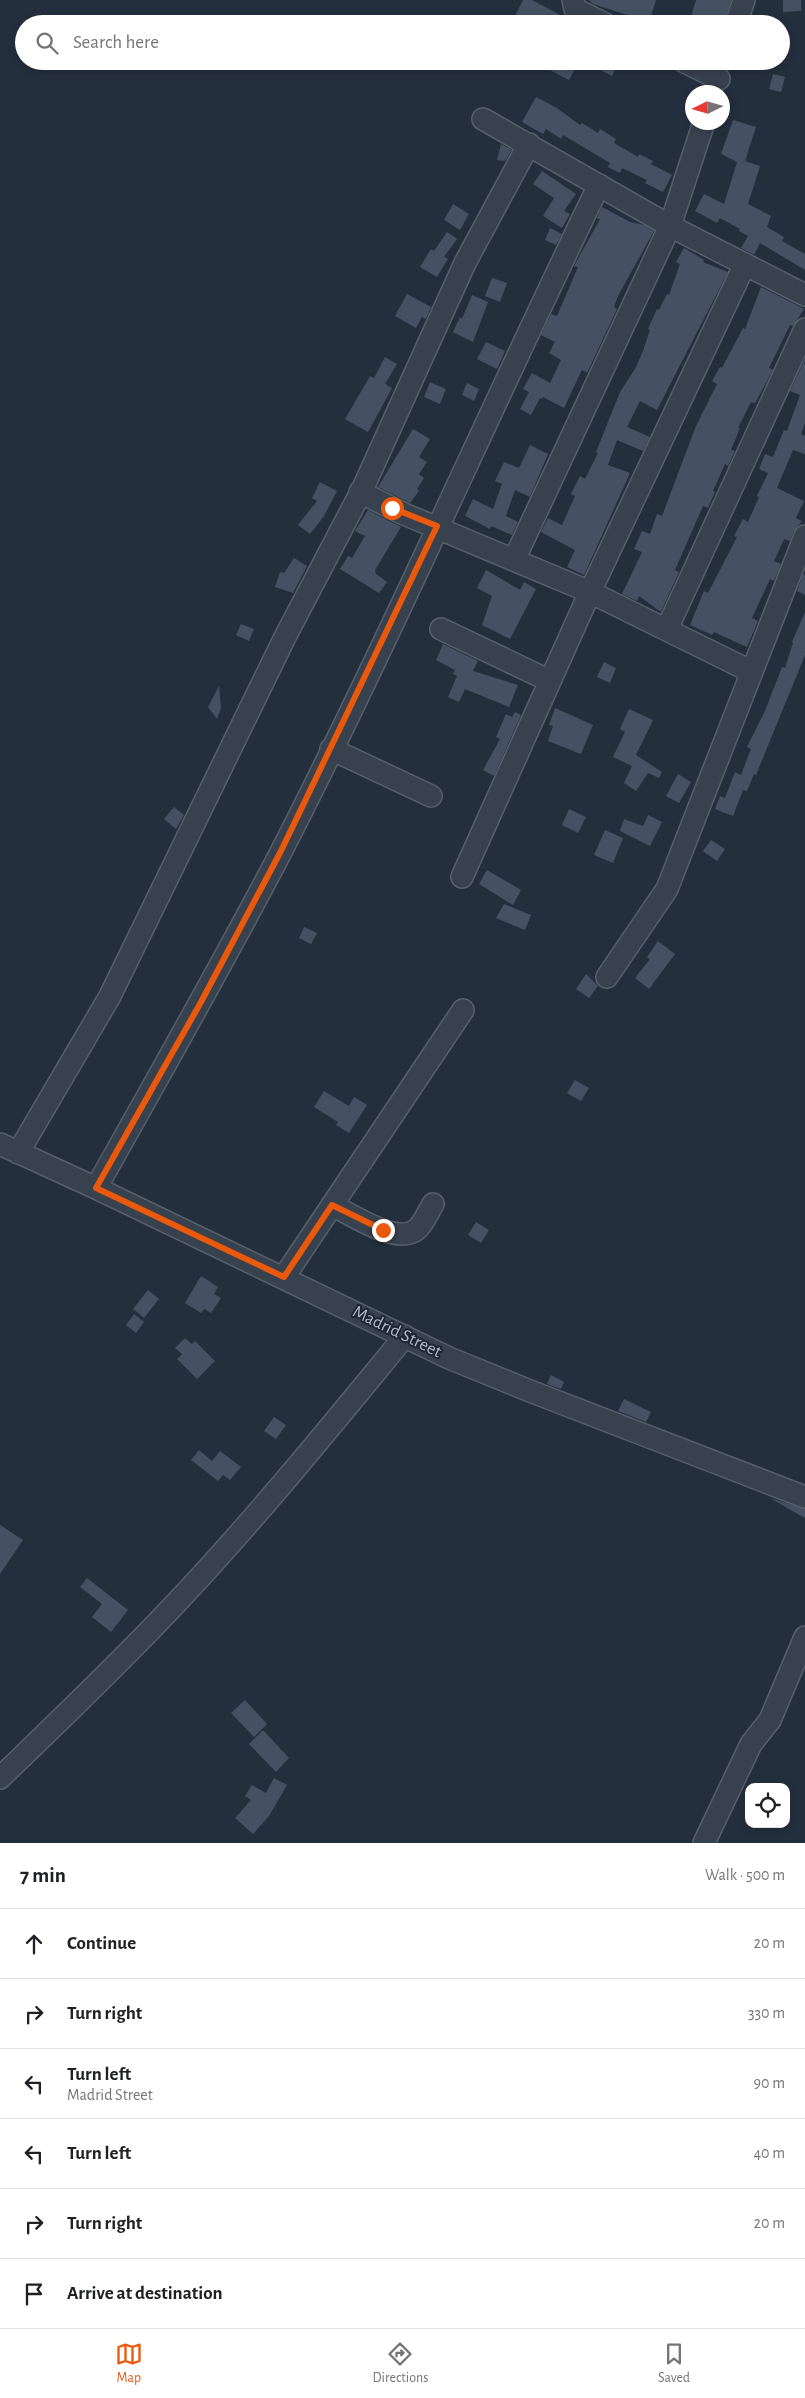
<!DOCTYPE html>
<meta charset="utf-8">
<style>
body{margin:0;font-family:"Alegreya Sans",sans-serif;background:#f6f6f6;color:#202124}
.controls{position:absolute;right:15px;bottom:15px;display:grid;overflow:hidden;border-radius:10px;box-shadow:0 2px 8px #0003}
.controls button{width:45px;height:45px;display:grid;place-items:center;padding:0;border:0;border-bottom:1px solid #e0e0e0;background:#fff;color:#202124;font:25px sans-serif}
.compass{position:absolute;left:685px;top:85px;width:45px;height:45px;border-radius:50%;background:#fff;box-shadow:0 2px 8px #0003;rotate:265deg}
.stop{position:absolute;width:15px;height:15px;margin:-11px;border:4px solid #ea580c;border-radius:50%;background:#fff}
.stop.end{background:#ea580c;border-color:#fff;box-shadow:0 1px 5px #0008}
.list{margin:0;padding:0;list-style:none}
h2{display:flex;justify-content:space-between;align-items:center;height:65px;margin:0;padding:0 20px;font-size:21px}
h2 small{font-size:16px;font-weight:400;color:#757577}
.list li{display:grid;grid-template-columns:32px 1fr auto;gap:15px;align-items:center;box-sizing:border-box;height:70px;padding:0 20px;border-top:1px solid #e0e0e0}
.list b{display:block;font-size:19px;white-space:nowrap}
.list p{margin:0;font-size:16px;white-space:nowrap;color:#757577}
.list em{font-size:16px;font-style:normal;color:#757577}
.icon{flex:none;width:28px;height:28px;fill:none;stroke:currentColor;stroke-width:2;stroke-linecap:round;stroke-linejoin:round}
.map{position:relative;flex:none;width:805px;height:1843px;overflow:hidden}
.search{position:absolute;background:#fff;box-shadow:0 2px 8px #0003;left:15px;right:15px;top:15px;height:55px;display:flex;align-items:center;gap:12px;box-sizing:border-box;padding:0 18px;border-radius:28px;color:#757577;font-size:19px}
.sheet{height:485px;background:#fff}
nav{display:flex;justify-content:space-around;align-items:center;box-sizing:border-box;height:70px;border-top:1px solid #e0e0e0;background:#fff;font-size:14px;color:#757577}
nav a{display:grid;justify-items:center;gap:2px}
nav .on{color:#ea580c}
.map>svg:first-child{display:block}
.building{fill:#455162}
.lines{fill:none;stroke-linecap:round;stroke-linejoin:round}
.minor-casing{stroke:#565f6c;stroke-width:24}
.minor{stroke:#38414e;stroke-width:21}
.route{stroke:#ea580c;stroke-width:6}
.labels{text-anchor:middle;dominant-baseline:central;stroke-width:4;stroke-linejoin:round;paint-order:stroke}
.street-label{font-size:18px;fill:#b4bcc9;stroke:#1d2633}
</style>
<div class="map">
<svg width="805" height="1843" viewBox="0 0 805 1843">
<rect width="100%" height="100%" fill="#242f3e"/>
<path class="building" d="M 523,0 L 532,0 L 577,24 L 511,24 Z
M 589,0 L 656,0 L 649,22 L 593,4 Z
M 696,0 L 731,0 L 724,24 L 689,24 Z
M 783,0 L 801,0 L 801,11 L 783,12 Z
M 532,61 L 579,61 L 569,80 Z
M 583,61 L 619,61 L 612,76 Z
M 773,74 L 785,77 L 781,92 L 769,89 Z
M 536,97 L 557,108 L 580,125 L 582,123 L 598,133 L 600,129 L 616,139 L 614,143 L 638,157 L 639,154 L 653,161 L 651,164 L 672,175 L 663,192 L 645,183 L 647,180 L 622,168 L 620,173 L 608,167 L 610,163 L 563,135 L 561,139 L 546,129 L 543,134 L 522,122 Z
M 733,120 L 756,127 L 745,161 L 760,166 L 748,204 L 771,216 L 767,227 L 784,237 L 782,241 L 805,254 L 805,270 L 760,243 L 754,255 L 747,251 L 741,248 L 748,236 L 739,231 L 740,229 L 720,218 L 717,223 L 695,211 L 704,194 L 724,204 L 737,162 L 721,154 Z
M 501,144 L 512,150 L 505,161 L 497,160 Z
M 542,171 L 576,194 L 564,211 L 570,214 L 562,228 L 543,216 L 554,198 L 533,184 Z
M 453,204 L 469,214 L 460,230 L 444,220 Z
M 602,207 L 630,222 L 644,225 L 654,231 L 618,296 L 614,307 L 617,309 L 587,373 L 582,370 L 564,408 L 543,397 L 542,399 L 540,398 L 531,415 L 520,409 L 529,392 L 523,389 L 532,373 L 550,383 L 561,360 L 549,353 L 555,342 L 541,335 L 551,314 L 557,316 L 578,267 L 574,266 L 600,219 L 597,218 Z
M 550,228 L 562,234 L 556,245 L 545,240 Z
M 447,232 L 457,239 L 444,257 L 448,259 L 437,277 L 420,267 L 431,249 L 434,251 Z
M 684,248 L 704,260 L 703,262 L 728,272 L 657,410 L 640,401 L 627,427 L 650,437 L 643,451 L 617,440 L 608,465 L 630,473 L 584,575 L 567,567 L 575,550 L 541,532 L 548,518 L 562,525 L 575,496 L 571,494 L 580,476 L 585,479 L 598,453 L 596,452 L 620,392 L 635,369 L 643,351 L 650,330 L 648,329 L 657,309 L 659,310 L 667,294 L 669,295 L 680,264 L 676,262 Z
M 492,278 L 507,283 L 500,302 L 485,296 Z
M 761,287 L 804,309 L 793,326 L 790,325 L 769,368 L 773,370 L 765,385 L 755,403 L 751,402 L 738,428 L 740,428 L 731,450 L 735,451 L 728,466 L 725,464 L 713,491 L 715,492 L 708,508 L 703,506 L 675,570 L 679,572 L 661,612 L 639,596 L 637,601 L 622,594 L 642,552 L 634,549 L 642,531 L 650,534 L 657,514 L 662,516 L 696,426 L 717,384 L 712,381 L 720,367 L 722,368 L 743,328 L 745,329 Z
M 407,294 L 431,307 L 426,319 L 422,317 L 416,328 L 395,316 Z
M 472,295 L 488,302 L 473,342 L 453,332 L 460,317 L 462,319 Z
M 486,342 L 505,351 L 497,369 L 477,359 Z
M 385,357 L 397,364 L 385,384 L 392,388 L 368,432 L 345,419 L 370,376 L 374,378 Z
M 805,359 L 805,423 L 801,434 L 805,436 L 805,454 L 793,450 L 777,488 L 804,501 L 796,518 L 802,521 L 794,531 L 790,541 L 784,539 L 774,561 L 781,564 L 774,581 L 770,579 L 752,618 L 758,621 L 747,647 L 714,632 L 712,635 L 690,625 L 704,591 L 708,593 L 737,537 L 734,536 L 743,519 L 748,522 L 759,497 L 757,496 L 768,473 L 759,469 L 765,454 L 773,457 L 784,430 L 787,431 L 800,395 L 790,391 Z
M 430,382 L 446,389 L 440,404 L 424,397 Z
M 467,383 L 479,389 L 474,401 L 462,395 Z
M 413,429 L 430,439 L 419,457 L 427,462 L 419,474 L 424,478 L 417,489 L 419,491 L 410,503 L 378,487 Z
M 530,445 L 548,454 L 530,497 L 515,490 L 506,516 L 518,522 L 512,535 L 491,526 L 490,529 L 465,516 L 473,499 L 493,509 L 502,484 L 495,481 L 504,462 L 519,468 Z
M 320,482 L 337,491 L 324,516 L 310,534 L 298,525 L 317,501 L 312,498 Z
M 368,510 L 401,527 L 375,570 L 376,574 L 387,582 L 379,593 L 340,569 L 348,556 L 352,558 L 365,536 L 355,531 Z
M 294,558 L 307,566 L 293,593 L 275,587 L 280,572 L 284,573 Z
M 486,570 L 520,590 L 524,582 L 536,589 L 510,639 L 482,625 L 492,596 L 477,588 Z
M 803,574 L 805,575 L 805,595 L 797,591 Z
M 805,612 L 805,655 L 756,775 L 754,774 L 747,791 L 743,790 L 733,816 L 715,809 L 720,796 L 725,798 L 735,772 L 741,775 L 751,749 L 747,747 L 765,711 L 782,667 L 785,668 L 793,643 L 792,642 Z
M 241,624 L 254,629 L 249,641 L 236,635 Z
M 443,644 L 478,661 L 473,671 L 518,685 L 509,707 L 465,689 L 459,702 L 448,697 L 457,676 L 453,674 L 455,670 L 436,660 Z
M 604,662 L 616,668 L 610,683 L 597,677 Z
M 219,686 L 221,708 L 217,719 L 208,707 Z
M 555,708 L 593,725 L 581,754 L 548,741 L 553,726 L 549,725 Z
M 629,709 L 653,720 L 636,755 L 662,772 L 659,778 L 648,773 L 636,791 L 624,783 L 632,766 L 613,757 L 625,732 L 620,729 Z
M 515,712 L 521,715 L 494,776 L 483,770 L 500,739 L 496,737 L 506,714 L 512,717 Z
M 678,774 L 691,782 L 679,803 L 666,796 Z
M 174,807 L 184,815 L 176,829 L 164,819 Z
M 569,809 L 586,817 L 578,833 L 562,825 Z
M 648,815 L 662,822 L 650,846 L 620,831 L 624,819 L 643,826 Z
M 605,830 L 623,838 L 613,863 L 594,855 Z
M 711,840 L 725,849 L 717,861 L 703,851 Z
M 487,870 L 521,890 L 513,905 L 479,884 Z
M 504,904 L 531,915 L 525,930 L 496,918 Z
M 304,927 L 317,933 L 311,944 L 299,938 Z
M 658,941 L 675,954 L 649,989 L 635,978 L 650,959 L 647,957 Z
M 586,974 L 598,986 L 589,998 L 576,989 Z
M 575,1080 L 589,1088 L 581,1101 L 567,1093 Z
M 324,1091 L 349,1106 L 354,1097 L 367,1105 L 349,1133 L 336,1125 L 338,1122 L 314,1107 Z
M 476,1222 L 489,1230 L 481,1243 L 468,1235 Z
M 201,1276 L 218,1287 L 214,1294 L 221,1298 L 211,1313 L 204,1309 L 201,1313 L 185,1303 Z
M 148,1290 L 159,1299 L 144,1318 L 133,1309 Z
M 134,1314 L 144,1322 L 136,1333 L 126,1325 Z
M 185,1338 L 192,1344 L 195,1341 L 215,1361 L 197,1379 L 177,1359 L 182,1354 L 175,1348 Z
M 551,1375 L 564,1382 L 561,1389 L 547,1384 Z
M 624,1399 L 651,1412 L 646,1422 L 618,1411 Z
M 274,1417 L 286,1425 L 276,1439 L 264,1431 Z
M 199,1450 L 212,1461 L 220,1451 L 241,1467 L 230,1480 L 223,1475 L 218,1481 L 191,1460 Z
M 770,1498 L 805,1509 L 805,1518 L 796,1513 Z
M 0,1525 L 23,1540 L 0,1574 Z
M 87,1578 L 128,1610 L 111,1632 L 92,1617 L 102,1604 L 80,1587 Z
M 245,1700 L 267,1724 L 254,1737 L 231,1713 Z
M 263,1730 L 289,1758 L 276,1772 L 249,1744 Z
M 274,1778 L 287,1785 L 269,1816 L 253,1834 L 235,1818 L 251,1800 L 245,1796 L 252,1785 L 266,1793 Z"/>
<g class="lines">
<g class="minor-casing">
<path id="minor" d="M 573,0 L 575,9 L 605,24
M 736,24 L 744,0
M 683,61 L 719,79
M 483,119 L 670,226 L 805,295
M 360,492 L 404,514 L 590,592 L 752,672
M 514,560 L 670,226 L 704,122
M 441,629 L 550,681
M 667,629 L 805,329
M 331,749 L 431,796
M 462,877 L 590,592 L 745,264
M 607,977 L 667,889 L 805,536
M 0,1144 L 96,1188 L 449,1358 L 530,1391 L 805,1497
M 18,1153 L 110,996 L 284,639 L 363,488 L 465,263 L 529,144
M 96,1188 C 159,1076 222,965 281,852 C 393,633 491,407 599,185
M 332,1205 C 351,1214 396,1245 416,1230 C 423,1225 428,1212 433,1204
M 284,1277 L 463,1010
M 0,1778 C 60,1720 121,1662 178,1601 C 258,1516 331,1426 405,1336
M 704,1843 L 751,1744 L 770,1720 L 805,1637"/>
</g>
<use href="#minor" class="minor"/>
</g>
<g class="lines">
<path class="route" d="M 383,1230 L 332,1205 L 284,1277 L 96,1188 L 201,1002 L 281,851 L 437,526 L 392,508"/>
</g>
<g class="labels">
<g class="street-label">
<text transform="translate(397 1332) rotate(26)">Madrid Street</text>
</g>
</g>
</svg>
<div class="controls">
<button><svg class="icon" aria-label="locate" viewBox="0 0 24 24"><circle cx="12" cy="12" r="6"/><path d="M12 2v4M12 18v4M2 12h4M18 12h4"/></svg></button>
</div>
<svg class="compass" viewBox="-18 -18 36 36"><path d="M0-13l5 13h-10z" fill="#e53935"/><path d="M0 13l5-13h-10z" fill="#757577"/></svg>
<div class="stop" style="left:392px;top:508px"></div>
<div class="stop end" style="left:383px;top:1230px"></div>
<div class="search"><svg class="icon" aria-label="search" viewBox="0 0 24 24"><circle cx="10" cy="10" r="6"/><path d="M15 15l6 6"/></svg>Search here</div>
</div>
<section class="sheet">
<h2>7 min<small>Walk · 500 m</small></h2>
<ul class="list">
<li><svg class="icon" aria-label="ahead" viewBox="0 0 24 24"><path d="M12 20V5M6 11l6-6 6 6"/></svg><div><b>Continue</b></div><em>20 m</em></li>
<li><svg class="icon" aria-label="right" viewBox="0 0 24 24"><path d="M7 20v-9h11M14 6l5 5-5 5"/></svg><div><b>Turn right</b></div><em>330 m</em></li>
<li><svg class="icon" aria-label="left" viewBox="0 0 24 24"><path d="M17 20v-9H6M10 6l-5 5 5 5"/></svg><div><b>Turn left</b><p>Madrid Street</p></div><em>90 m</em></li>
<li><svg class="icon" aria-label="left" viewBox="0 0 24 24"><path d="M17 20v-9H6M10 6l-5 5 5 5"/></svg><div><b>Turn left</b></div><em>40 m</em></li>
<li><svg class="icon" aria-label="right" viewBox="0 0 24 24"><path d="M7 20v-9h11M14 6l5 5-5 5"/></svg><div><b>Turn right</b></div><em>20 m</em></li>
<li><svg class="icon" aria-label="arrive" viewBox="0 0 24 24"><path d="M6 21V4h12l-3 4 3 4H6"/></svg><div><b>Arrive at destination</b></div></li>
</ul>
</section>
<nav>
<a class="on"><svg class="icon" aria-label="map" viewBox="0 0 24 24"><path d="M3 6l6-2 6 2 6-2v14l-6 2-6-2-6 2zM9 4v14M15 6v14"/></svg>Map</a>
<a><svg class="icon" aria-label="directions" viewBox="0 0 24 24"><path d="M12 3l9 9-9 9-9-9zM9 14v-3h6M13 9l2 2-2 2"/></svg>Directions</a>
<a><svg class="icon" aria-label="saved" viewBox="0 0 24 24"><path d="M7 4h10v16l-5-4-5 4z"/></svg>Saved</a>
</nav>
